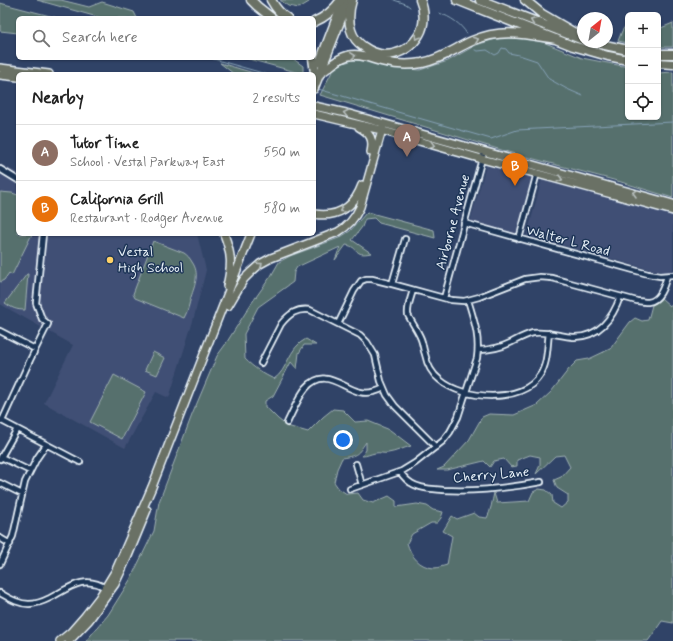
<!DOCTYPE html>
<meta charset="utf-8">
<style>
body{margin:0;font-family:Mynerve,sans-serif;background:#f6f6f6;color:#222}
.controls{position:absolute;right:12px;top:12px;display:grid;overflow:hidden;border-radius:6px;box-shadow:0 1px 3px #0004}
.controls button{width:36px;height:36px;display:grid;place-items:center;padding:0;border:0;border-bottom:1px solid #e0e0e0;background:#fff;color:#222;font:20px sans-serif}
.compass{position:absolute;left:577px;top:12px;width:36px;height:36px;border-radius:50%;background:#fff;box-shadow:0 1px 3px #0004;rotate:31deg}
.you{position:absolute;left:343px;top:440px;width:14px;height:14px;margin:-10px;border:3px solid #fff;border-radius:50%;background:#1a73e8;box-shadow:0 0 0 6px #1a73e833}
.badge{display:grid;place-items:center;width:26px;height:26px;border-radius:50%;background:#0b8043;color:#fff;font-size:13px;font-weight:700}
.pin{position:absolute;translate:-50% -33px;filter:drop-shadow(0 1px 2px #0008)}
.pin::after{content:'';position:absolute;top:21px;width:14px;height:12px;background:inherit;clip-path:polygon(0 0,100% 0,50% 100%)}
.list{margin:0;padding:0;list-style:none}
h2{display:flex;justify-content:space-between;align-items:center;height:52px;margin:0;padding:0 16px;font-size:17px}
h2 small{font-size:13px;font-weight:400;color:#767676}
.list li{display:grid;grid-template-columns:26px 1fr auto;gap:12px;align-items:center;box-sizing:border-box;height:56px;padding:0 16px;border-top:1px solid #e0e0e0}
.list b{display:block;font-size:15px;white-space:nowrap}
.list p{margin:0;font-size:13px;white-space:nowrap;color:#767676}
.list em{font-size:13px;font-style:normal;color:#767676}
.icon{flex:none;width:22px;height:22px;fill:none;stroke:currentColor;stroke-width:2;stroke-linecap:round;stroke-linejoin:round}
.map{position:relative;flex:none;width:673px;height:641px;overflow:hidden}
.search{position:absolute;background:#fff;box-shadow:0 1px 3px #0004;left:16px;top:16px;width:300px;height:44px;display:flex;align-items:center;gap:10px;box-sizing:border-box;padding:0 14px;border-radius:6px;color:#767676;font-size:15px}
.panel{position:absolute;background:#fff;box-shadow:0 1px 3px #0004;left:16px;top:72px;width:300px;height:164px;border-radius:6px}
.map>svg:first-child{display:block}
.built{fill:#415075}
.green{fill:#56706d;stroke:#9fb0b2}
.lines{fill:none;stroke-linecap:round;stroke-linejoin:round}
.stream{stroke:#86a2b7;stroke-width:1}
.street-casing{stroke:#e8f1f8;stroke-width:8}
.primary-casing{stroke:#e8f1f8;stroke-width:10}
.highway-casing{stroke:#e8f1f8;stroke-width:11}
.street{stroke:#1d3557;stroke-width:4.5}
.primary{stroke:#6b7165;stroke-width:7}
.highway{stroke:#6b7165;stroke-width:8}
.oneway{stroke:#b6bebd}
.poi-dot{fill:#ffd166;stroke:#1d3557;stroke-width:1.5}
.labels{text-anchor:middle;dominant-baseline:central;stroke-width:3;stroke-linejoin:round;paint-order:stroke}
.street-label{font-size:14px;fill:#e8f1f8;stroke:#1d3557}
.poi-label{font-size:14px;fill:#e8f1f8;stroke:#1d3557;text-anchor:start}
</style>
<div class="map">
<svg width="673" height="641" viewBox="0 0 673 641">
<rect width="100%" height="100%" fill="#304367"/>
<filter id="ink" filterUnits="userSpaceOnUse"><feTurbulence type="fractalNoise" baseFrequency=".025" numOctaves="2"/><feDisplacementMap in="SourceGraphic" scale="8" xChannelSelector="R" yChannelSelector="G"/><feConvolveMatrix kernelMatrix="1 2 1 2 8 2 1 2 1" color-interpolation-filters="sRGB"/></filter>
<g filter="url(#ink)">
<path class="built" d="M 0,164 L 18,173 L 18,234 L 197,234 L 206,270 L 193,321 L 169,398 L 156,392 L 125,448 L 44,403 L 73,345 L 0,304 Z
M 486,166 L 532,176 L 517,234 L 470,222 Z
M 542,179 L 673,215 L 673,270 L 667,272 L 648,269 L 527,235 Z"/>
<path class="green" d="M 37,0 L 61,0 L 89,7 L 102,2 L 134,12 L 137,18 L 101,18 Z
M 280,0 L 309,0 L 309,2 L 299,8 L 288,6 Z
M 0,3 L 58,18 L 18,18 L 18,33 L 0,31 Z
M 628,22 L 628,43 L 618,41 L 622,31 Z
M 673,23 L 673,47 L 658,47 L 658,27 L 661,28 Z
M 513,36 L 530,39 L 543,42 L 582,58 L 628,67 L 628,117 L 658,117 L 658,73 L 673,72 L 673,198 L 621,182 L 508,152 L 320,95 L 335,66 L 353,60 L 368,61 L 386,67 L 420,70 L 448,61 L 476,45 L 499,38 Z
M 245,58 L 292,58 L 303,66 L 303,74 Z
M 220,63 L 257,74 L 234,74 Z
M 0,192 L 12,193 L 18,195 L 18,234 L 32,234 L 12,275 L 9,273 L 4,280 L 0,282 Z
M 367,212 L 434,230 L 435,238 L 379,223 L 374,218 L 365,219 L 362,227 L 352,240 L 371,253 C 353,257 360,247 346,245 L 335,260 L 340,247 L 297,267 L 294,272 L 293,282 L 258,307 L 244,334 L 245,359 C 254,368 263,374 274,379 C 288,370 288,348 306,339 L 316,345 L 304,345 L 299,353 L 297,369 L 291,362 L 273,396 L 265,401 L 265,407 L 270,411 L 278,419 L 287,426 L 308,432 L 323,417 L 333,409 L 343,410 L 355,422 L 368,421 L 390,430 L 411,446 C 403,448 396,452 388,453 C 384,454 379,452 375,453 C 370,454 367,456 362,456 L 366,450 L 366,442 C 357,455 358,455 342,458 L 337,469 L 334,482 L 339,489 L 347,494 L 358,493 L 363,500 L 373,503 L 389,496 L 396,501 L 396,507 L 417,504 L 427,506 L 433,510 L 443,512 L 441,518 L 437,523 L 431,523 L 412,534 L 407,543 C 411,556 419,567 434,568 C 438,568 443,566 447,565 L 452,536 L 443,531 L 452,516 L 457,519 L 474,513 L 479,517 L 487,518 C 491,511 492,501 494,493 L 497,503 L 529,501 L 533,492 L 539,489 L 546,490 L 552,495 L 553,503 L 561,508 L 568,502 L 568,495 L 557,488 L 554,480 L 561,477 L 570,467 L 564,455 L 555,456 L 536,474 L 540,465 L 540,457 L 530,455 L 517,460 L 517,466 L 511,467 L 504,459 L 494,461 L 490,467 L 484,461 L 447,470 L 437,470 L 444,467 L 469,440 L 482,417 L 489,414 L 514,415 L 537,405 L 551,392 L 569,369 L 577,361 L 589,359 L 610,349 L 630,322 L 635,318 L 642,321 L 648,320 L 652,305 L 656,303 L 661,298 L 670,306 L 673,306 L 673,623 L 662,621 L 648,641 L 86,641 L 108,615 L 130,580 L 154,531 L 159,502 L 192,415 L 217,356 L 225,345 L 251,304 L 271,276 L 279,262 L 290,256 L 339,238 L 350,231 Z
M 153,241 L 184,253 C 187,255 190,258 192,262 C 200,273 195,285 191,297 C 189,304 188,311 184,318 L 135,298 L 133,294 Z
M 27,274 L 28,274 L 25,310 C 16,310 12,308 5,303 Z
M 153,352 L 165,358 L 157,375 L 145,370 Z
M 114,375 L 146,392 L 122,439 L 90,422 Z"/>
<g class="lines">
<path class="stream" d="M 394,0 L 406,4 L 410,7
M 439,13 C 451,17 461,24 467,34
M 475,50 L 478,51 L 487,50 L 495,55 L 499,53 L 502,48 L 506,49 L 509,53 L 519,55 L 537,61 L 549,79 L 567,89 L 583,96
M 210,58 L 266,74
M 318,89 L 491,139 L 517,130 L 673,122"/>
<g class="street-casing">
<path id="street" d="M 0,169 L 18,180
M 464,223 L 648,274 L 660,276 L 673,275
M 519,239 L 537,173
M 392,284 L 405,239
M 413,290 C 411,298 407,306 408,315 C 412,323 418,331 421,339 C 423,344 423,349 425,354 C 427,364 432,374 440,380 C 463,400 523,404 540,375 C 548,363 547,347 549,333
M 444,298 L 484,151
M 338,324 L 354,291 L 361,281 L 366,279 L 372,279 L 392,284 L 451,300 L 464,301 L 479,297 L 525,279 L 540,277 L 552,278 L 637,301 C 640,301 644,302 648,302 C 660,301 664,286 667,276
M 0,331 L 35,349
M 478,350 C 489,350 500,348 510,343 C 518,339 525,335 533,333 C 546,331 560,336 573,337 C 598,338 613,318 620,297
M 261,363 L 281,324 C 289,314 297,308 310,310 L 360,335 L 367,342 L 375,355 L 381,381 L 387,395 L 395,406 L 436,447
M 0,420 L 80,462
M 2,421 L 30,360 L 48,324 L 42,319 L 36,303 L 43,234
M 287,423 C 292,413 299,396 306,388 C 325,367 340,387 360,392 C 368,394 376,392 384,388
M 1,457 L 30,471
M 0,459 L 17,429
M 356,464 L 362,485
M 400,472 C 403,476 406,480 411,483 C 420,489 433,489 443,490 C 476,492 509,488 541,482
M 0,483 L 22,494
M 350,489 L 402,471 L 415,463 L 443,441 L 450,432 L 458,417 L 477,358 C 480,336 474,321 468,300
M 0,538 L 10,544
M 0,564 L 13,536 L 25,482 L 37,458 L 46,445
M 0,593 C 9,598 18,604 29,604 C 36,604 44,601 50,598 C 70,587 85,574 107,589"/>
</g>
<g class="primary-casing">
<path id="primary" d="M 319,63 L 343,0
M 0,68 L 49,74
M 0,75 L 18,77
M 314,89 L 349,0
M 314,106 L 346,113 L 673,204
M 314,114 L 377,129 L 482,159 L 612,194 L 673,211
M 359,127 C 370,133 374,139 371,152
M 314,214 C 338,218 354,207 362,185
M 224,234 C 232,255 232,265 227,286
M 228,306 L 244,279 L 251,272 L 260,264 L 271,258 L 338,232 C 349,226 355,218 360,207 L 383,126
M 60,641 L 71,632 L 85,616 L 99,598 L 116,570 L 152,487 L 251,234
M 69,641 L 89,620 L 115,584 L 128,556 L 147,510"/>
</g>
<g class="highway-casing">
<path id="highway" d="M 251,0 L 257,6 L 272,18
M 271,0 C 275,7 280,14 287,18
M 352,0 C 349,10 348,20 351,30 C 353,37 358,43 364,47 C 383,61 407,55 419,35 C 425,25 425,11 420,0
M 457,0 L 573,46 L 608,56 L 628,60
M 480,0 L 583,40
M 525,0 L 542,14 L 573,32
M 314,22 C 326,17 334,10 341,0
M 591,42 L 628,50
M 658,54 L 673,54
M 313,58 L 315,73
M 658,63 L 673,64
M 319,74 C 329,68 336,59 347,56 C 360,52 373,60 386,62 C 397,65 410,65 422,63 C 442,59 454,49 472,41 C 501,28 525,34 556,39"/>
</g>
<use href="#street" class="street"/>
<use href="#primary" class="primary"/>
<use href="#highway" class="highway"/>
</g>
<defs><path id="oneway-chevron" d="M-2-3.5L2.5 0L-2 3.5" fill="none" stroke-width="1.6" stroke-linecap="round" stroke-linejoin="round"/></defs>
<g class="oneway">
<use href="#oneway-chevron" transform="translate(533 21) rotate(-158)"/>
<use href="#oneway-chevron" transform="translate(417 37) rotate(122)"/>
<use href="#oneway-chevron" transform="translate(476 40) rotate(-22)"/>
<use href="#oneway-chevron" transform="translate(353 56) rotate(-5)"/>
<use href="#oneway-chevron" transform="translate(346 113) rotate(-166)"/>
<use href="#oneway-chevron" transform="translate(432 145) rotate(16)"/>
<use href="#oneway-chevron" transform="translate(560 179) rotate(15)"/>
<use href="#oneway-chevron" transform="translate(635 193) rotate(-165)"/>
<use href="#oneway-chevron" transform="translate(342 210) rotate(152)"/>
<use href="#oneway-chevron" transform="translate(260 265) rotate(-34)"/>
</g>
</g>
<circle class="poi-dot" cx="110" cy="260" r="4"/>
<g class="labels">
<g class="street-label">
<text transform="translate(453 222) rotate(-75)">Airborne Avenue</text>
<text transform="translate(568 241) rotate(15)">Walter L Road</text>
<text transform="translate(491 475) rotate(-5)">Cherry Lane</text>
</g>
<g class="poi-label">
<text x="118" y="252">Vestal<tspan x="118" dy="16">High School</tspan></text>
</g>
</g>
</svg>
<div class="controls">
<button>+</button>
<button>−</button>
<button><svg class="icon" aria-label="locate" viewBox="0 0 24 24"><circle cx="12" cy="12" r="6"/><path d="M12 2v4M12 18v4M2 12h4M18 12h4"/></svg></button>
</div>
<svg class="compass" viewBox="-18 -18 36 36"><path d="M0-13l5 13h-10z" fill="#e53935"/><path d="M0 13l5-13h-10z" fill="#767676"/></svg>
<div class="you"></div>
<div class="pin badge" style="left:407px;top:157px;background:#8d6e63">A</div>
<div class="pin badge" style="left:515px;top:186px;background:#e8710a">B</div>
<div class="search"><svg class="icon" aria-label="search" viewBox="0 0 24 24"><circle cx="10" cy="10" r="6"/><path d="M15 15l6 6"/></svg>Search here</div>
<section class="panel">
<h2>Nearby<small>2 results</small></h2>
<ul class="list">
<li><span class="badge" style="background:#8d6e63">A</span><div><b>Tutor Time</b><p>School · Vestal Parkway East</p></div><em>550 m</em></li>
<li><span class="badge" style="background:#e8710a">B</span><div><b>California Grill</b><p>Restaurant · Rodger Avenue</p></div><em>580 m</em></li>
</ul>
</section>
</div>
